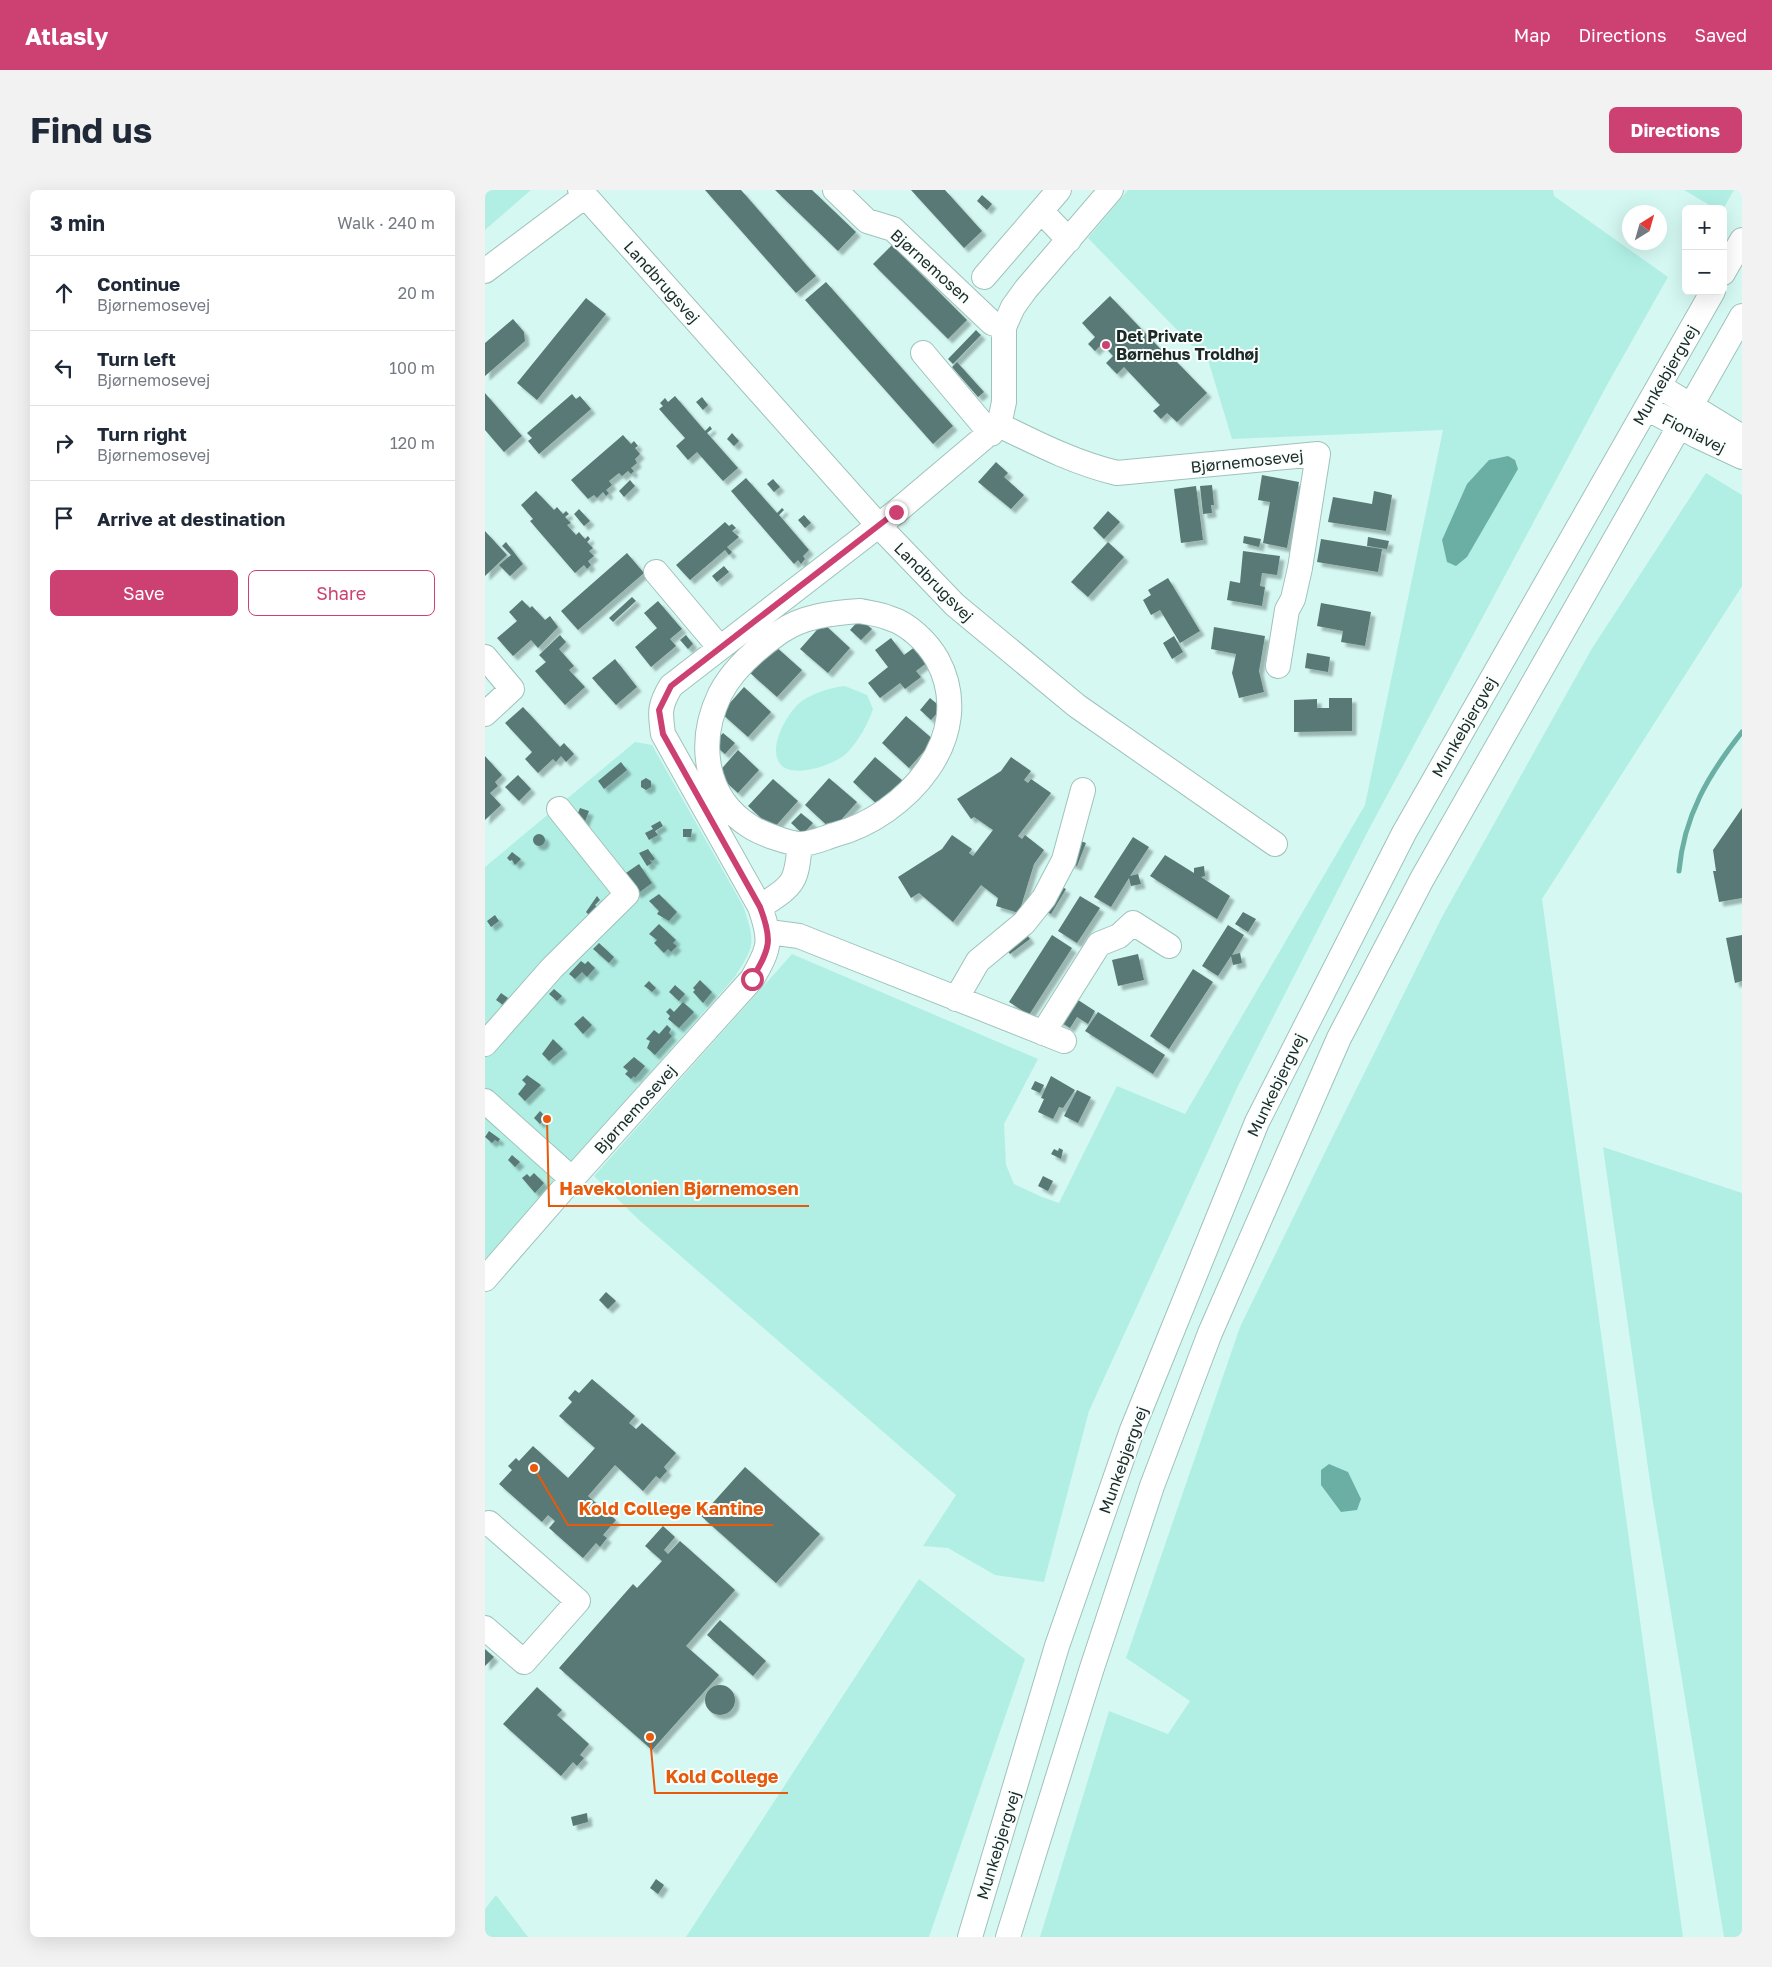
<!DOCTYPE html>
<meta charset="utf-8">
<style>
body{margin:0;font-family:"Golos Text",sans-serif;background:#f2f2f3;color:#1f2937}
.controls{position:absolute;right:15px;top:15px;display:grid;overflow:hidden;border-radius:8px;box-shadow:0 5px 20px #0002}
.controls button{width:45px;height:45px;display:grid;place-items:center;padding:0;border:0;border-bottom:1px solid #e0e1e3;background:#fff;color:#1f2937;font:25px sans-serif}
.compass{position:absolute;left:1137px;top:15px;width:45px;height:45px;border-radius:50%;background:#fff;box-shadow:0 5px 20px #0002;rotate:37deg}
.stop{position:absolute;width:15px;height:15px;margin:-11px;border:4px solid #cd4172;border-radius:50%;background:#fff}
.stop.end{background:#cd4172;border-color:#fff;box-shadow:0 1px 5px #0008}
.list{margin:0;padding:0;list-style:none}
h2{display:flex;justify-content:space-between;align-items:center;height:65px;margin:0;padding:0 20px;font-size:21px}
h2 small{font-size:16px;font-weight:400;color:#747a83}
.list li{display:grid;grid-template-columns:32px 1fr auto;gap:15px;align-items:center;box-sizing:border-box;height:75px;padding:0 20px;border-top:1px solid #e0e1e3}
.list b{display:block;font-size:19px;white-space:nowrap}
.list p{margin:0;font-size:16px;white-space:nowrap;color:#747a83}
.list em{font-size:16px;font-style:normal;color:#747a83}
.actions{display:flex;gap:10px;padding:15px 20px}
.actions a{flex:1;padding:11px 0;border:1px solid #cd4172;border-radius:8px;text-align:center;font-size:18px;color:#cd4172}
.actions .main{background:#cd4172;color:#fff}
.icon{flex:none;width:28px;height:28px;fill:none;stroke:currentColor;stroke-width:2;stroke-linecap:round;stroke-linejoin:round}
.map{position:relative;flex:none;width:1257px;height:1747px;overflow:hidden;border-radius:8px}
header{display:flex;align-items:center;gap:30px;box-sizing:border-box;height:70px;padding:0 25px;background:#cd4172;color:#fff}
header strong{font-size:24px}
nav{display:flex;gap:28px;margin-inline-start:auto;font-size:18px}
.intro{display:flex;align-items:center;justify-content:space-between;box-sizing:border-box;height:120px;padding:0 30px}
h1{margin:0;font-size:35px}
.button{padding:12px 22px;border-radius:8px;background:#cd4172;color:#fff;font-size:18px;font-weight:700}
main{display:flex;gap:30px;padding:0 30px}
aside{flex:1;background:#fff;border-radius:8px;box-shadow:0 5px 20px #0002}
.map>svg:first-child{display:block}
.green{fill:#b1efe4}
.water{fill:#6bafa4}
.lines{fill:none;stroke-linecap:round;stroke-linejoin:round}
.stream{stroke:#6bafa4;stroke-width:5}
.building{fill:#597974;filter:url(#shadow)}
.minor-casing{stroke:#9fc2bb;stroke-width:26}
.minor{stroke:#fff;stroke-width:24}
.route{stroke:#cd4172;stroke-width:6}
.poi-dot{fill:#cd4172;stroke:#f8fffd;stroke-width:2}
.labels{text-anchor:middle;dominant-baseline:central;stroke-width:4;stroke-linejoin:round;paint-order:stroke}
.street-label{font-size:16px;fill:#1c2927;stroke:#f8fffd}
.poi-label{font-size:16px;font-weight:bold;fill:#1c2927;stroke:#f8fffd;text-anchor:start}
.leader{fill:none;stroke:#e8590c;stroke-width:2}
.callout-dot{fill:#e8590c;stroke:#f8fffd;stroke-width:2}
.callout-label{font-size:18px;text-anchor:middle;font-weight:bold;fill:#e8590c;stroke:#f8fffd;stroke-width:4;stroke-linejoin:round;paint-order:stroke}
</style>
<header>
<strong>Atlasly</strong>
<nav><a>Map</a><a>Directions</a><a>Saved</a></nav>
</header>
<div class="intro"><h1>Find us</h1><a class="button">Directions</a></div>
<main>
<aside>
<h2>3 min<small>Walk · 240 m</small></h2>
<ul class="list">
<li><svg class="icon" aria-label="ahead" viewBox="0 0 24 24"><path d="M12 20V5M6 11l6-6 6 6"/></svg><div><b>Continue</b><p>Bjørnemosevej</p></div><em>20 m</em></li>
<li><svg class="icon" aria-label="left" viewBox="0 0 24 24"><path d="M17 20v-9H6M10 6l-5 5 5 5"/></svg><div><b>Turn left</b><p>Bjørnemosevej</p></div><em>100 m</em></li>
<li><svg class="icon" aria-label="right" viewBox="0 0 24 24"><path d="M7 20v-9h11M14 6l5 5-5 5"/></svg><div><b>Turn right</b><p>Bjørnemosevej</p></div><em>120 m</em></li>
<li><svg class="icon" aria-label="arrive" viewBox="0 0 24 24"><path d="M6 21V4h12l-3 4 3 4H6"/></svg><div><b>Arrive at destination</b></div></li>
</ul>
<div class="actions"><a class="main">Save</a><a>Share</a></div>
</aside>
<div class="map">
<svg width="1257" height="1747" viewBox="0 0 1257 1747">
<defs>
<filter id="shadow"><feDropShadow dx="4.5" dy="4.5" stdDeviation="1" flood-color="#0004"/></filter>
</defs>
<rect width="100%" height="100%" fill="#d5f8f2"/>
<path class="green" d="M 0,0 L 46,0 L 0,40 Z
M 643,0 L 1068,0 L 1069,6 L 1183,87 L 1122,195 L 883,641 L 753,896 L 604,1221 L 559,1392 L 510,1385 L 463,1358 L 438,1356 L 471,1305 L 154,1030 L 109,986 L 307,764 L 553,869 L 519,934 L 521,975 L 529,994 L 557,1007 L 574,1013 L 632,896 L 700,924 L 880,615 L 958,240 L 747,249 L 724,173 L 603,48 Z
M 1199,0 L 1249,0 L 1238,19 L 1231,19 Z
M 1221,283 L 1257,305 L 1257,396 L 1057,709 L 1198,1747 L 555,1747 L 624,1521 L 683,1544 L 705,1511 L 641,1468 L 755,1137 L 846,950 L 957,727 L 1106,460 Z
M 360,496 L 382,505 L 388,519 C 383,534 374,550 363,562 C 352,574 309,589 296,575 C 281,559 303,521 317,511 C 331,502 344,498 360,496 Z
M 150,552 L 167,555 L 258,716 C 271,753 270,756 249,788 L 0,1069 L 0,677 Z
M 1118,957 L 1257,1003 L 1257,1747 L 1239,1747 L 1167,1306 Z
M 434,1389 L 540,1469 L 444,1747 L 201,1747 Z
M 11,1705 L 43,1747 L 0,1747 L 0,1719 Z"/>
<path class="water" d="M 1023,266 L 1030,270 L 1033,279 L 982,367 L 971,376 L 962,372 L 957,350 L 982,294 L 1004,270 Z
M 844,1274 L 863,1282 L 876,1309 L 872,1320 L 856,1322 L 836,1295 L 836,1280 Z"/>
<g class="lines">
<path class="stream" d="M 1194,681 C 1199,626 1223,585 1257,542"/>
</g>
<path class="building" d="M 220,0 L 256,0 L 331,86 L 311,103 Z
M 290,0 L 327,0 L 371,42 L 353,61 Z
M 426,0 L 460,0 L 497,41 L 479,58 Z
M 497,5 L 507,14 L 502,20 L 492,11 Z
M 407,55 L 482,130 L 463,149 L 388,74 Z
M 341,92 L 468,236 L 448,254 L 320,110 Z
M 625,106 L 688,172 L 690,170 L 722,203 L 692,232 L 682,223 L 676,229 L 668,221 L 675,215 L 639,177 L 632,184 L 621,173 L 628,166 L 617,154 L 610,161 L 603,154 L 610,147 L 597,133 Z
M 101,108 L 121,124 L 52,210 L 32,193 Z
M 28,129 L 39,142 L 40,151 L 0,186 L 0,153 Z
M 491,140 L 496,145 L 468,174 L 463,169 Z
M 472,172 L 499,202 L 493,207 L 467,177 Z
M 0,203 L 37,246 L 19,262 L 0,240 Z
M 87,204 L 91,209 L 95,206 L 106,219 L 54,264 L 43,251 L 47,248 L 42,243 Z
M 190,206 L 220,241 L 225,236 L 227,239 L 222,243 L 253,278 L 238,291 L 212,262 L 203,270 L 191,256 L 200,248 L 174,219 L 178,216 L 175,213 L 180,208 L 183,212 Z
M 217,207 L 223,215 L 218,220 L 211,212 Z
M 247,243 L 254,251 L 249,256 L 242,249 Z
M 138,245 L 146,254 L 149,251 L 153,256 L 150,258 L 155,264 L 150,269 L 152,273 L 146,278 L 149,281 L 146,284 L 143,281 L 137,286 L 134,283 L 124,291 L 127,295 L 121,300 L 124,303 L 121,306 L 118,302 L 112,308 L 109,305 L 103,309 L 86,290 Z
M 511,272 L 523,283 L 519,287 L 539,305 L 526,319 L 493,292 Z
M 777,285 L 814,292 L 802,358 L 778,353 L 785,312 L 773,310 Z
M 261,288 L 292,323 L 297,318 L 299,320 L 294,325 L 324,360 L 318,366 L 320,369 L 316,374 L 313,370 L 309,374 L 246,301 Z
M 288,289 L 295,297 L 289,302 L 282,294 Z
M 145,290 L 150,296 L 139,307 L 134,301 Z
M 727,295 L 729,315 L 726,315 L 727,323 L 718,324 L 715,296 Z
M 711,296 L 718,350 L 696,353 L 689,299 Z
M 51,301 L 69,320 L 72,317 L 78,324 L 81,321 L 84,324 L 80,327 L 86,333 L 82,335 L 91,345 L 94,342 L 100,349 L 103,346 L 105,349 L 102,352 L 108,358 L 104,361 L 109,366 L 103,371 L 106,375 L 102,379 L 99,375 L 90,383 L 45,331 L 48,329 L 36,315 Z
M 889,301 L 907,305 L 901,341 L 843,332 L 848,307 L 887,314 Z
M 94,319 L 105,331 L 99,336 L 89,324 Z
M 623,321 L 635,332 L 619,349 L 608,338 Z
M 319,325 L 326,333 L 320,338 L 313,330 Z
M 240,332 L 244,336 L 247,334 L 251,338 L 247,341 L 254,347 L 242,357 L 247,362 L 244,365 L 240,360 L 205,390 L 191,375 Z
M 0,341 L 22,365 L 0,386 Z
M 759,346 L 776,349 L 774,357 L 758,353 Z
M 883,347 L 904,351 L 902,359 L 882,356 Z
M 836,349 L 897,359 L 893,382 L 832,372 Z
M 21,352 L 38,374 L 25,386 L 14,375 L 26,365 L 17,356 Z
M 623,352 L 639,367 L 603,407 L 586,392 Z
M 758,361 L 795,366 L 792,385 L 777,383 L 775,396 L 780,397 L 777,416 L 742,410 L 745,391 L 755,393 Z
M 142,363 L 159,383 L 93,440 L 76,421 Z
M 239,376 L 244,382 L 232,392 L 227,386 Z
M 683,388 L 715,441 L 695,453 L 675,420 L 666,425 L 658,410 L 666,405 L 663,400 Z
M 147,407 L 151,411 L 128,432 L 124,428 Z
M 37,410 L 45,418 L 47,416 L 60,430 L 65,426 L 73,437 L 53,458 L 46,450 L 28,466 L 12,448 L 32,431 L 24,422 Z
M 173,411 L 197,439 L 185,449 L 191,456 L 166,477 L 150,457 L 172,438 L 159,423 Z
M 836,413 L 886,422 L 880,456 L 856,452 L 858,441 L 832,436 Z
M 375,429 L 387,439 L 376,450 L 365,440 Z
M 338,433 L 365,458 L 343,483 L 315,459 Z
M 729,437 L 780,446 L 774,481 L 779,502 L 754,508 L 747,483 L 751,464 L 726,459 Z
M 75,445 L 81,452 L 74,459 L 89,476 L 84,480 L 100,497 L 80,515 L 50,481 L 61,472 L 54,465 Z
M 201,445 L 208,454 L 203,459 L 195,450 Z
M 689,446 L 698,462 L 687,469 L 678,453 Z
M 406,448 L 419,465 L 431,456 L 443,472 L 431,481 L 436,487 L 420,499 L 415,493 L 395,508 L 383,493 L 403,477 L 390,460 Z
M 289,455 L 317,480 L 292,507 L 264,482 Z
M 822,463 L 845,467 L 843,482 L 820,478 Z
M 130,469 L 152,497 L 131,515 L 107,488 Z
M 259,497 L 286,522 L 263,547 L 236,523 Z
M 445,508 L 457,518 L 446,530 L 435,520 Z
M 844,508 L 867,508 L 867,541 L 809,542 L 809,510 L 832,509 L 832,518 L 844,518 Z
M 38,517 L 75,557 L 79,553 L 89,564 L 81,572 L 76,566 L 71,572 L 68,569 L 53,583 L 40,569 L 47,562 L 20,533 Z
M 421,526 L 449,550 L 424,578 L 397,553 Z
M 238,543 L 250,553 L 240,564 L 228,554 Z
M 253,560 L 274,580 L 253,603 L 232,584 Z
M 0,566 L 17,585 L 10,592 L 13,596 L 5,603 L 16,615 L 0,630 Z
M 390,567 L 418,591 L 395,617 L 368,592 Z
M 526,567 L 546,581 L 539,590 L 543,593 L 546,589 L 566,603 L 533,646 L 537,649 L 540,645 L 559,660 L 549,674 L 534,723 L 511,716 L 513,708 L 496,695 L 468,732 L 434,703 L 426,708 L 413,687 L 457,659 L 467,645 L 487,659 L 484,663 L 488,666 L 508,640 L 489,627 L 486,629 L 472,609 L 516,581 Z
M 136,572 L 142,580 L 119,599 L 113,591 Z
M 33,585 L 46,599 L 34,611 L 20,597 Z
M 161,588 L 166,591 L 166,597 L 161,600 L 156,597 L 156,591 Z
M 344,588 L 372,612 L 347,640 L 320,615 Z
M 288,589 L 313,611 L 288,639 L 263,616 Z
M 95,618 L 104,621 L 99,634 L 90,630 Z
M 1257,618 L 1257,708 L 1234,712 L 1228,681 L 1231,681 L 1228,660 Z
M 316,623 L 328,633 L 318,644 L 306,633 Z
M 175,631 L 178,636 L 170,641 L 173,645 L 164,650 L 160,643 L 168,639 L 166,636 Z
M 198,639 L 207,639 L 206,647 L 198,647 Z
M48 650a6 6 0 1 1 12 0a6 6 0 1 1-12 0Z
M 648,647 L 664,657 L 645,686 L 653,684 L 656,694 L 646,696 L 644,688 L 626,717 L 609,707 Z
M 593,650 L 601,653 L 592,676 L 584,673 Z
M 163,659 L 170,669 L 167,671 L 164,669 L 167,673 L 162,676 L 154,663 Z
M 27,662 L 36,669 L 30,675 L 27,670 L 25,671 L 22,668 Z
M 680,665 L 709,683 L 709,678 L 719,676 L 720,686 L 716,687 L 745,706 L 732,729 L 665,686 Z
M 154,674 L 167,693 L 152,704 L 138,685 Z
M 573,695 L 581,699 L 566,724 L 558,720 Z
M 174,704 L 192,722 L 184,731 L 172,724 L 174,721 L 164,711 Z
M 112,706 L 115,710 L 110,715 L 115,719 L 107,728 L 101,722 Z
M 595,706 L 615,718 L 592,753 L 573,741 Z
M 758,722 L 771,729 L 763,742 L 750,734 Z
M 10,725 L 14,731 L 6,737 L 2,731 Z
M 174,734 L 191,750 L 188,753 L 192,756 L 186,762 L 183,759 L 179,763 L 169,753 L 172,750 L 164,744 Z
M 743,735 L 759,745 L 747,765 L 755,763 L 757,773 L 748,775 L 746,766 L 733,786 L 717,776 Z
M 540,742 L 545,749 L 525,764 L 520,758 Z
M 567,745 L 587,758 L 544,825 L 524,812 Z
M 1257,745 L 1257,791 L 1250,793 L 1241,748 Z
M 114,753 L 129,767 L 124,773 L 108,759 Z
M 653,764 L 659,790 L 633,796 L 627,770 Z
M 96,771 L 100,774 L 103,771 L 110,778 L 102,787 L 97,782 L 90,789 L 84,784 Z
M 708,779 L 728,792 L 684,859 L 665,846 Z
M 215,790 L 227,802 L 218,813 L 208,802 L 210,800 L 208,798 Z
M 164,791 L 171,798 L 167,802 L 159,796 Z
M 190,795 L 200,804 L 194,811 L 184,802 Z
M 69,799 L 77,806 L 72,811 L 64,804 Z
M 16,803 L 23,808 L 18,815 L 11,810 Z
M 587,806 L 610,821 L 603,834 L 592,827 L 585,838 L 572,830 Z
M 198,812 L 209,822 L 194,838 L 183,829 L 185,826 L 181,822 L 185,818 L 189,822 Z
M 613,822 L 680,865 L 668,884 L 600,841 Z
M 98,826 L 107,835 L 98,844 L 89,834 Z
M 182,835 L 186,839 L 184,843 L 187,846 L 170,865 L 162,858 L 165,851 L 161,849 L 169,840 L 174,844 Z
M 68,849 L 78,859 L 64,871 L 57,864 Z
M 149,867 L 160,876 L 150,888 L 149,886 L 146,889 L 140,884 L 143,881 L 138,877 Z
M 42,885 L 56,895 L 40,911 L 33,904 L 41,894 L 37,890 Z
M 566,886 L 590,900 L 578,918 L 574,917 L 568,929 L 553,922 L 559,909 L 556,908 Z
M 550,891 L 559,895 L 555,903 L 546,899 Z
M 592,900 L 606,907 L 593,933 L 579,926 Z
M 55,921 L 61,927 L 55,934 L 49,928 Z
M 4,941 L 15,949 L 13,952 L 10,950 L 7,953 L 0,947 Z
M 574,958 L 578,960 L 576,969 L 566,964 L 569,959 L 573,961 Z
M 27,965 L 35,972 L 30,977 L 23,970 Z
M 49,983 L 59,993 L 50,1003 L 37,988 L 42,984 L 45,987 Z
M 558,986 L 568,991 L 563,1001 L 553,996 Z
M 121,1102 L 131,1111 L 123,1119 L 114,1110 Z
M 107,1189 L 150,1226 L 144,1233 L 151,1239 L 157,1233 L 191,1263 L 179,1277 L 182,1281 L 175,1289 L 171,1286 L 158,1301 L 130,1275 L 103,1306 L 131,1330 L 118,1345 L 122,1348 L 115,1357 L 111,1353 L 98,1368 L 64,1338 L 70,1331 L 63,1325 L 57,1332 L 14,1294 L 27,1280 L 23,1276 L 31,1268 L 34,1271 L 48,1256 L 83,1288 L 110,1258 L 74,1226 L 87,1212 L 83,1208 L 90,1200 L 94,1203 Z
M 260,1277 L 335,1344 L 291,1393 L 216,1326 Z
M 178,1336 L 190,1347 L 179,1360 L 183,1364 L 195,1351 L 250,1400 L 201,1456 L 234,1485 L 167,1560 L 74,1478 L 148,1394 L 152,1398 L 177,1371 L 160,1356 Z
M 235,1430 L 281,1471 L 268,1486 L 222,1445 Z
M 0,1459 L 9,1467 L 0,1476 Z
M220 1510a15 15 0 1 1 30 0a15 15 0 1 1-30 0Z
M 52,1497 L 77,1520 L 72,1525 L 104,1554 L 95,1565 L 99,1568 L 92,1576 L 88,1572 L 76,1586 L 18,1534 Z
M 102,1623 L 103,1632 L 88,1636 L 86,1627 Z
M 171,1689 L 179,1695 L 173,1704 L 165,1698 Z"/>
<g class="lines">
<g class="minor-casing">
<path id="minor" d="M 95,0 L 394,336 L 470,415 L 592,516 L 790,654
M 350,0 L 382,31 L 408,39 L 507,133 L 519,137
M 556,21 L 584,50
M 0,81 L 100,6
M 1238,83 L 1257,50
M 499,87 L 574,0
M 438,163 L 506,244
M 1174,196 L 1257,247
M 1162,218 L 1212,246 L 1257,267
M 514,235 C 553,254 590,273 632,283 L 833,264 L 815,378 L 808,409 L 802,420 L 793,476
M 171,382 L 235,458
M 375,421 C 384,423 395,424 404,428 C 424,434 442,452 452,469 C 494,546 421,626 349,645 C 339,648 327,654 316,654 C 305,654 275,643 266,637 C 219,608 212,552 235,504 C 248,479 272,458 295,442 C 318,426 347,423 375,421 Z
M 0,467 L 27,499 L 0,524
M 275,717 C 309,694 311,695 315,654
M 284,742 L 314,746 L 579,851
M 471,809 L 493,771 L 539,733 L 559,708 L 579,670 L 598,600
M 558,843 L 614,754 L 634,746 L 648,733 L 684,756
M 0,854 L 67,778 L 142,704 L 74,619
M 0,911 L 87,989
M 0,1089 L 87,989 L 267,789 C 285,758 287,751 275,717 L 178,544 C 175,522 174,516 186,496 L 411,322 L 514,235 L 519,212 L 519,137 L 528,117 L 541,99 L 626,0
M 0,1438 L 39,1472 L 93,1411 L 4,1333
M 485,1747 L 572,1456 L 647,1240 L 772,932 L 919,643 L 1228,101
M 523,1747 L 606,1481 L 667,1296 L 725,1143 L 854,848 L 937,689 L 1257,126"/>
</g>
<use href="#minor" class="minor"/>
</g>
<g class="lines">
<path class="route" d="M 267,789 C 285,758 288,751 275,717 L 178,544 L 174,520 L 186,496 L 411,322"/>
</g>
<circle class="poi-dot" cx="621" cy="155" r="5"/>
<g class="labels">
<g class="street-label">
<text transform="translate(446 76) rotate(42)">Bjørnemosen</text>
<text transform="translate(177 92) rotate(48)">Landbrugsvej</text>
<text transform="translate(1180 185) rotate(-60)">Munkebjergvej</text>
<text transform="translate(1209 243) rotate(27)">Fioniavej</text>
<text transform="translate(762 271) rotate(-6)">Bjørnemosevej</text>
<text transform="translate(449 392) rotate(45)">Landbrugsvej</text>
<text transform="translate(979 537) rotate(-60)">Munkebjergvej</text>
<text transform="translate(791 895) rotate(-64)">Munkebjergvej</text>
<text transform="translate(150 919) rotate(-48)">Bjørnemosevej</text>
<text transform="translate(638 1270) rotate(-70)">Munkebjergvej</text>
<text transform="translate(513 1655) rotate(-73)">Munkebjergvej</text>
</g>
<g class="poi-label">
<text x="631" y="146">Det Private<tspan x="631" dy="18">Børnehus Troldhøj</tspan></text>
</g>
</g>
<path class="leader" d="M62 929L64 1016H324M49 1278L83 1335H288M165 1547L170 1603H303"/>
<g class="callout-dot">
<circle cx="62" cy="929" r="5"/>
<circle cx="49" cy="1278" r="5"/>
<circle cx="165" cy="1547" r="5"/>
</g>
<g class="callout-label">
<text x="194" y="1005">Havekolonien Bjørnemosen</text>
<text x="186" y="1325">Kold College Kantine</text>
<text x="237" y="1593">Kold College</text>
</g>
</svg>
<div class="controls">
<button>+</button>
<button>−</button>
</div>
<svg class="compass" viewBox="-18 -18 36 36"><path d="M0-13l5 13h-10z" fill="#e53935"/><path d="M0 13l5-13h-10z" fill="#747a83"/></svg>
<div class="stop" style="left:267px;top:789px"></div>
<div class="stop end" style="left:411px;top:322px"></div>
</div>
</main>
